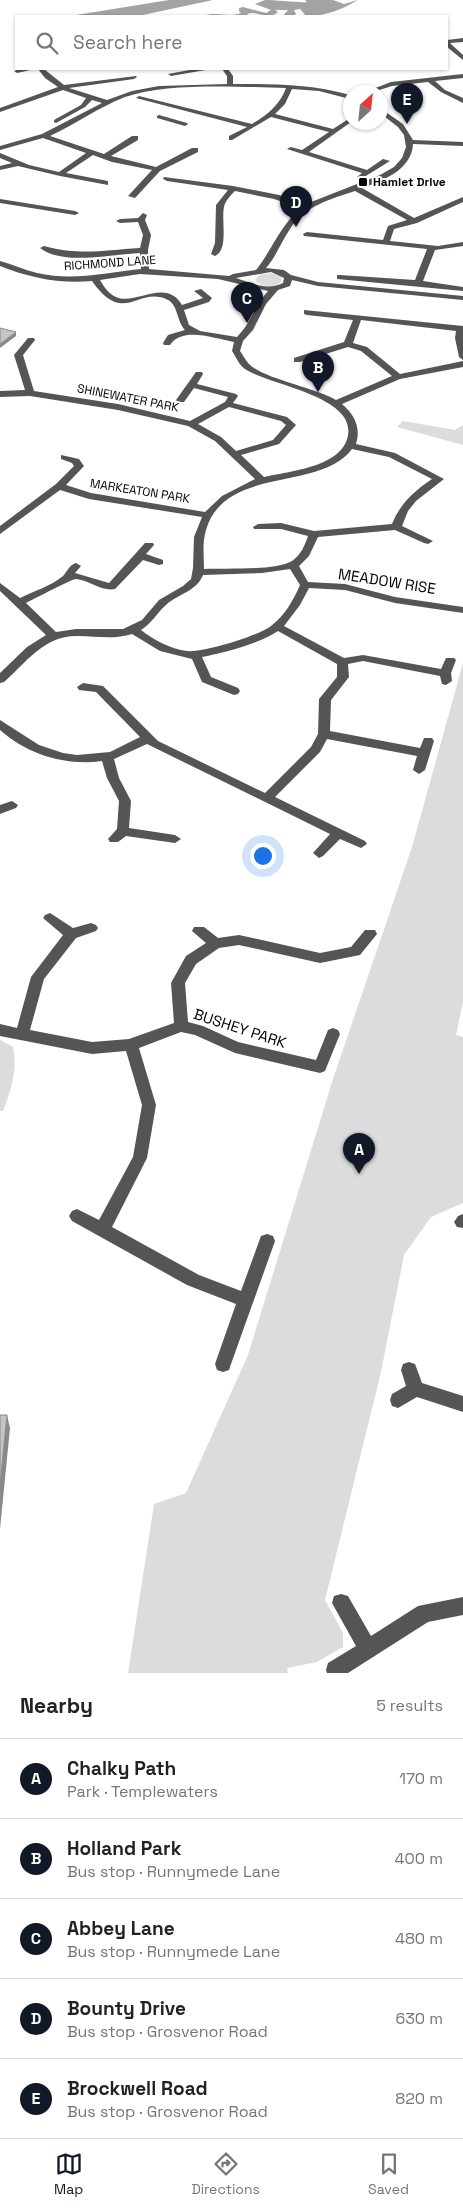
<!DOCTYPE html>
<meta charset="utf-8">
<style>
body{margin:0;font-family:"Space Grotesk",sans-serif;background:#f2f2f2;color:#222}
.compass{position:absolute;left:343px;top:85px;width:45px;height:45px;border-radius:50%;background:#fff;box-shadow:0 1px 4px #0004;rotate:27deg}
.you{position:absolute;left:262px;top:855px;width:18px;height:18px;margin:-12px;border:4px solid #fff;border-radius:50%;background:#1a73e8;box-shadow:0 0 0 8px #1a73e833}
.badge{display:grid;place-items:center;width:32px;height:32px;border-radius:50%;background:#111827;color:#fff;font-size:16px;font-weight:700}
.pin{position:absolute;translate:-50% -41px;filter:drop-shadow(0 1px 2px #0008)}
.pin::after{content:'';position:absolute;top:26px;width:18px;height:15px;background:inherit;clip-path:polygon(0 0,100% 0,50% 100%)}
.list{margin:0;padding:0;list-style:none}
h2{display:flex;justify-content:space-between;align-items:center;height:65px;margin:0;padding:0 20px;font-size:21px}
h2 small{font-size:16px;font-weight:400;color:#767676}
.list li{display:grid;grid-template-columns:32px 1fr auto;gap:15px;align-items:center;box-sizing:border-box;height:80px;padding:0 20px;border-top:1px solid #e0e0e0}
.list b{display:block;font-size:19px;white-space:nowrap}
.list p{margin:0;font-size:16px;white-space:nowrap;color:#767676}
.list em{font-size:16px;font-style:normal;color:#767676}
.icon{flex:none;width:28px;height:28px;fill:none;stroke:currentColor;stroke-width:2;stroke-linecap:round;stroke-linejoin:round}
.map{position:relative;flex:none;width:463px;height:1673px;overflow:hidden}
.search{position:absolute;background:#fff;box-shadow:0 1px 4px #0004;left:15px;right:15px;top:15px;height:55px;display:flex;align-items:center;gap:12px;box-sizing:border-box;padding:0 18px;border-radius:0px;color:#767676;font-size:19px}
.sheet{height:465px;background:#fff}
nav{display:flex;justify-content:space-around;align-items:center;box-sizing:border-box;height:70px;border-top:1px solid #e0e0e0;background:#fff;font-size:14px;color:#767676}
nav a{display:grid;justify-items:center;gap:2px}
nav .on{color:#111827}
.map>svg:first-child{display:block}
.green{fill:#dcdcdc}
.water{fill:#a3a3a3}
.lines{fill:none;stroke-linecap:round;stroke-linejoin:round}
.minor{fill:#555;fill-rule:evenodd}
.shaded-wall{fill:#898989}
.building{fill:#c4c4c4;stroke:#898989}
.poi-dot{fill:#000;stroke:#fff;stroke-width:2}
.labels{text-anchor:middle;dominant-baseline:central;stroke-width:4;stroke-linejoin:round;paint-order:stroke}
.far-poi-label{font-size:12px;font-weight:bold;fill:#000;stroke:#fff;text-anchor:start}
.far-street-label{font-size:12px;fill:#000;stroke:#fff}
.street-label{font-size:15px;fill:#000;stroke:#fff}
</style>
<div class="map">
<svg width="463" height="1673" viewBox="0 0 463 1673">
<rect width="100%" height="100%" fill="#fff"/>
<path class="green" d="M 271,273 L 281,277 L 282,281 C 275,288 262,288 255,280 L 259,275 Z
M 403,421 L 455,430 L 463,425 L 463,445 L 397,427 Z
M 463,663 L 463,1002 L 456,1035 L 463,1037 L 463,1203 L 431,1217 L 404,1255 L 381,1372 L 325,1600 L 343,1633 L 343,1647 L 317,1662 L 287,1668 L 288,1673 L 128,1673 L 154,1504 L 186,1493 L 248,1355 L 333,1079 L 412,847 Z
M 0,1040 L 13,1047 C 18,1069 11,1090 3,1111 L 0,1111 Z"/>
<path class="water" d="M 169,0 L 213,0 L 138,16 L 70,16 Z
M 265,0 C 275,0 300,3 307,2 L 305,0 L 333,0 L 344,4 L 358,0 C 341,10 326,16 306,16 L 300,9 L 294,10 L 296,14 L 293,16 L 283,16 L 288,10 L 275,10 L 278,12 C 268,21 258,10 247,14 L 250,16 L 203,16 C 216,11 228,18 241,13 L 239,11 L 239,8 L 243,7 L 266,13 L 271,10 L 255,4 Z"/>
<g class="lines">
<path class="minor" d="M 463,38 L 463,42 L 450,43 L 463,55 L 463,60 L 447,47 L 447,40 Z
M 19,69 L 35,69 L 17,73 L 14,71 Z
M 38,69 L 44,69 L 64,85 L 136,76 L 137,77 L 134,79 L 69,88 L 107,100 L 132,91 L 159,86 L 227,84 L 227,76 L 222,69 L 228,69 L 233,76 L 233,84 C 273,84 312,84 350,95 L 350,99 L 319,91 L 292,89 L 285,104 L 275,114 L 333,129 L 350,118 L 351,122 L 309,152 L 367,170 L 383,159 L 390,161 L 361,179 L 357,177 L 362,173 L 287,149 L 291,147 L 302,150 L 329,132 L 271,117 L 232,140 L 229,140 L 229,136 L 247,127 L 136,98 L 139,96 L 252,124 C 267,115 280,105 286,88 C 240,87 168,82 125,97 C 99,107 76,124 50,136 L 104,154 L 132,136 L 138,136 L 138,140 L 111,156 L 156,167 L 192,148 L 198,148 L 198,152 L 160,171 L 135,198 L 128,196 L 152,170 L 112,162 L 93,155 L 66,173 L 108,181 L 108,185 L 60,176 L 18,166 L 0,170 L 0,166 L 12,163 L 0,158 L 0,153 L 29,165 L 59,172 L 86,153 L 43,138 L 0,150 L 0,146 L 42,134 L 102,103 L 92,100 L 85,107 L 56,123 L 54,122 L 54,120 L 81,105 L 86,98 L 63,90 L 0,112 L 0,108 L 58,87 L 45,78 Z
M 195,69 L 211,69 L 171,76 L 168,74 Z
M 463,74 L 463,78 L 435,81 L 445,90 L 463,98 L 463,103 L 441,92 L 428,82 L 392,86 L 373,92 L 365,92 L 391,82 Z
M 380,108 L 403,124 L 413,140 L 463,142 L 463,146 L 413,144 C 412,170 382,181 362,188 L 414,218 L 463,197 L 463,202 L 417,223 L 394,229 L 390,241 L 438,246 L 463,242 L 463,246 L 435,250 L 423,281 L 463,287 L 463,291 L 337,279 L 337,275 L 340,275 L 415,280 L 427,249 L 304,236 L 303,234 L 307,232 L 383,240 L 388,226 L 407,220 L 355,191 C 331,199 304,206 290,229 C 281,242 276,257 266,268 L 284,270 L 291,275 L 318,282 L 463,296 L 463,300 L 318,286 L 292,280 L 290,286 L 278,290 L 266,304 L 253,330 L 243,341 L 240,351 C 243,355 246,361 249,364 C 264,379 314,387 336,400 L 392,376 L 361,351 L 348,347 L 300,362 L 294,362 L 294,358 L 344,342 L 353,320 L 307,315 L 304,314 L 304,310 L 463,326 L 463,360 L 459,357 L 455,338 L 456,331 L 361,320 L 353,343 L 367,347 L 400,374 L 463,361 L 463,367 L 400,379 L 342,404 C 355,415 361,428 356,444 L 395,453 L 444,479 L 416,501 L 408,511 L 402,526 L 433,541 L 428,544 L 424,543 L 395,530 L 318,537 L 309,556 L 299,566 L 308,582 L 345,584 L 395,597 L 463,607 L 463,613 L 395,603 L 345,590 L 309,588 L 300,605 L 284,626 L 344,658 L 363,655 L 441,669 L 446,658 L 454,658 L 456,660 L 451,673 L 452,681 L 446,685 L 442,684 L 440,676 L 363,661 L 348,664 L 349,677 L 331,700 L 330,731 L 420,748 L 424,738 L 432,738 L 434,741 L 425,770 L 419,774 L 413,770 L 417,756 L 327,739 L 320,752 L 275,797 L 365,841 L 367,844 L 361,848 L 340,839 L 323,856 L 319,858 L 313,853 L 330,834 L 147,744 L 114,759 L 119,778 L 131,801 L 129,828 L 175,835 L 181,839 L 175,843 L 126,836 L 118,842 L 110,842 L 108,839 L 117,829 L 119,801 L 107,778 L 102,761 C 66,766 28,755 0,730 L 0,720 L 39,745 L 63,753 L 77,755 L 110,752 L 140,737 L 96,692 L 79,690 L 77,687 L 83,683 L 103,686 L 158,741 L 265,793 L 311,747 L 318,734 L 319,699 L 337,677 L 337,664 L 278,631 C 261,643 222,653 202,657 L 211,677 L 238,688 L 240,691 L 238,694 L 234,695 L 202,682 L 192,659 L 160,651 L 132,634 C 114,640 96,636 78,636 C 44,635 27,662 4,682 L 0,683 L 0,673 L 27,647 L 46,635 L 0,591 L 0,583 L 20,598 C 34,591 51,586 63,576 C 67,572 69,565 76,563 L 81,566 L 75,573 L 109,583 L 145,543 L 153,543 L 154,545 L 146,554 L 163,560 L 163,564 L 159,565 L 143,560 L 115,589 C 102,592 89,580 76,579 C 72,579 34,599 26,603 L 56,632 L 76,629 L 123,629 L 142,620 L 159,600 L 183,586 L 191,579 L 193,568 L 194,537 L 202,517 L 89,499 L 60,490 L 0,534 L 0,526 L 56,484 L 74,466 L 72,463 L 61,459 L 61,455 L 79,459 L 84,466 L 66,485 L 91,493 L 205,512 L 222,496 L 255,479 L 215,441 L 188,426 L 118,410 L 30,396 L 0,397 L 0,391 L 25,390 L 14,355 L 28,338 L 34,338 L 35,340 L 23,355 L 34,391 L 118,404 L 190,421 L 225,402 L 228,397 L 194,388 L 184,402 L 178,402 L 176,400 L 196,372 L 202,372 L 203,374 L 197,384 L 236,394 L 238,396 L 233,403 L 287,417 L 296,425 L 279,444 L 241,455 L 264,477 C 290,471 343,467 348,435 C 355,396 269,385 245,369 C 239,365 236,357 232,351 L 234,342 C 215,339 183,326 170,345 L 164,345 L 163,343 L 168,335 L 185,330 C 177,322 178,305 168,300 C 139,285 124,327 92,281 C 60,284 30,278 0,266 L 0,261 C 12,264 24,270 37,273 C 72,281 105,273 141,269 L 140,253 C 113,254 63,266 40,248 L 44,246 C 82,256 103,250 140,248 L 143,235 L 138,222 L 120,223 L 116,221 L 120,219 L 138,218 L 143,213 L 147,215 L 145,220 L 151,235 L 148,250 L 149,269 L 229,276 L 233,274 L 256,270 C 272,250 281,224 301,208 L 274,199 L 235,191 C 231,195 225,201 224,207 C 221,220 229,250 215,256 L 211,254 L 215,243 L 216,205 L 228,190 L 167,181 L 163,179 L 164,177 L 233,186 L 279,195 L 306,204 L 380,175 L 394,167 L 402,158 L 406,147 L 404,135 L 398,127 L 380,113 ZM 271,272 L 284,278 L 283,283 C 267,291 252,283 236,278 ZM 140,274 L 218,279 L 268,291 C 255,305 251,323 237,337 L 200,331 L 189,325 L 184,310 L 209,302 L 212,298 L 201,289 L 194,291 L 203,298 L 182,305 C 166,277 135,306 116,297 C 109,294 104,287 100,280 ZM 229,407 L 281,421 L 286,425 L 273,440 L 236,451 L 221,437 L 198,424 ZM 352,449 L 389,457 L 432,479 C 414,491 400,504 392,524 L 314,531 L 281,523 L 258,524 L 253,527 L 254,529 L 281,529 L 308,536 C 305,545 301,555 292,561 C 276,571 224,568 204,569 C 204,556 202,543 206,530 C 225,465 320,492 352,449 ZM 290,569 L 300,585 C 293,601 285,615 271,626 C 258,636 203,653 187,651 C 170,649 154,640 141,630 C 152,623 157,613 166,605 C 179,593 196,592 203,575 L 262,573 Z
M 159,115 L 187,123 L 188,124 L 185,126 L 157,118 L 157,116 Z
M 0,199 L 75,211 L 79,213 L 75,215 L 0,203 Z
M 12,801 L 18,805 L 16,808 L 0,814 L 0,805 Z
M 50,913 L 73,928 L 91,923 L 96,925 L 98,928 L 96,931 L 76,938 L 44,979 L 30,1030 L 92,1042 L 129,1039 L 174,1023 L 171,983 L 186,956 L 206,943 L 192,931 L 194,927 L 204,927 L 218,938 L 239,935 L 320,953 L 351,947 L 365,930 L 375,930 L 377,934 L 360,955 L 320,963 L 239,945 L 219,948 L 196,964 L 185,983 L 188,1022 L 203,1026 L 238,1042 L 316,1060 L 328,1030 L 333,1028 L 338,1030 L 340,1034 L 325,1071 L 320,1073 L 235,1053 L 195,1035 L 181,1032 L 139,1048 L 156,1105 L 147,1158 L 112,1227 L 199,1275 L 241,1291 L 261,1236 L 267,1234 L 273,1236 L 275,1241 L 231,1364 L 229,1370 L 223,1372 L 217,1370 L 215,1364 L 236,1304 L 187,1285 L 72,1221 L 69,1216 L 72,1211 L 77,1209 L 99,1220 L 133,1157 L 142,1105 L 126,1051 L 92,1054 L 0,1036 L 0,1024 L 17,1028 L 31,977 L 63,935 L 43,918 L 45,915 Z
M 463,1214 L 463,1228 L 457,1227 L 454,1222 L 458,1216 Z
M 409,1362 L 415,1364 L 422,1383 L 463,1396 L 463,1412 L 417,1397 L 398,1408 L 392,1406 L 390,1400 L 392,1394 L 406,1386 L 401,1370 L 403,1364 Z
M 341,1594 L 348,1596 L 371,1636 L 418,1606 L 463,1597 L 463,1615 L 428,1622 L 348,1673 L 327,1673 L 326,1670 L 328,1663 L 356,1646 L 332,1603 L 334,1596 Z"/>
</g>
<path class="shaded-wall" d="M 16,332 L 16,336 L 0,348 L 0,344 Z
M 7,1415 L 10,1428 L 0,1529 L 0,1485 Z"/>
<path class="building" d="M 0,328 L 16,332 L 0,344 Z
M 0,1415 L 7,1415 L 0,1485 Z"/>
<rect class="poi-dot" x="358" y="177" width="10" height="10" rx="2.5"/>
<g class="labels">
<g class="far-poi-label">
<text x="373" y="182">Hamlet Drive</text>
</g>
<g class="far-street-label">
<text transform="translate(110 263) rotate(-4)">RICHMOND LANE</text>
<text transform="translate(128 398) rotate(11)">SHINEWATER PARK</text>
<text transform="translate(140 491) rotate(9)">MARKEATON PARK</text>
</g>
<g class="street-label">
<text transform="translate(387 581) rotate(9)">MEADOW RISE</text>
<text transform="translate(240 1028) rotate(18)">BUSHEY PARK</text>
</g>
</g>
</svg>
<svg class="compass" viewBox="-18 -18 36 36"><path d="M0-13l5 13h-10z" fill="#e53935"/><path d="M0 13l5-13h-10z" fill="#767676"/></svg>
<div class="you"></div>
<div class="pin badge" style="left:359px;top:1174px">A</div>
<div class="pin badge" style="left:318px;top:392px">B</div>
<div class="pin badge" style="left:247px;top:323px">C</div>
<div class="pin badge" style="left:296px;top:227px">D</div>
<div class="pin badge" style="left:407px;top:124px">E</div>
<div class="search"><svg class="icon" aria-label="search" viewBox="0 0 24 24"><circle cx="10" cy="10" r="6"/><path d="M15 15l6 6"/></svg>Search here</div>
</div>
<section class="sheet">
<h2>Nearby<small>5 results</small></h2>
<ul class="list">
<li><span class="badge">A</span><div><b>Chalky Path</b><p>Park · Templewaters</p></div><em>170 m</em></li>
<li><span class="badge">B</span><div><b>Holland Park</b><p>Bus stop · Runnymede Lane</p></div><em>400 m</em></li>
<li><span class="badge">C</span><div><b>Abbey Lane</b><p>Bus stop · Runnymede Lane</p></div><em>480 m</em></li>
<li><span class="badge">D</span><div><b>Bounty Drive</b><p>Bus stop · Grosvenor Road</p></div><em>630 m</em></li>
<li><span class="badge">E</span><div><b>Brockwell Road</b><p>Bus stop · Grosvenor Road</p></div><em>820 m</em></li>
</ul>
</section>
<nav>
<a class="on"><svg class="icon" aria-label="map" viewBox="0 0 24 24"><path d="M3 6l6-2 6 2 6-2v14l-6 2-6-2-6 2zM9 4v14M15 6v14"/></svg>Map</a>
<a><svg class="icon" aria-label="directions" viewBox="0 0 24 24"><path d="M12 3l9 9-9 9-9-9zM9 14v-3h6M13 9l2 2-2 2"/></svg>Directions</a>
<a><svg class="icon" aria-label="saved" viewBox="0 0 24 24"><path d="M7 4h10v16l-5-4-5 4z"/></svg>Saved</a>
</nav>
